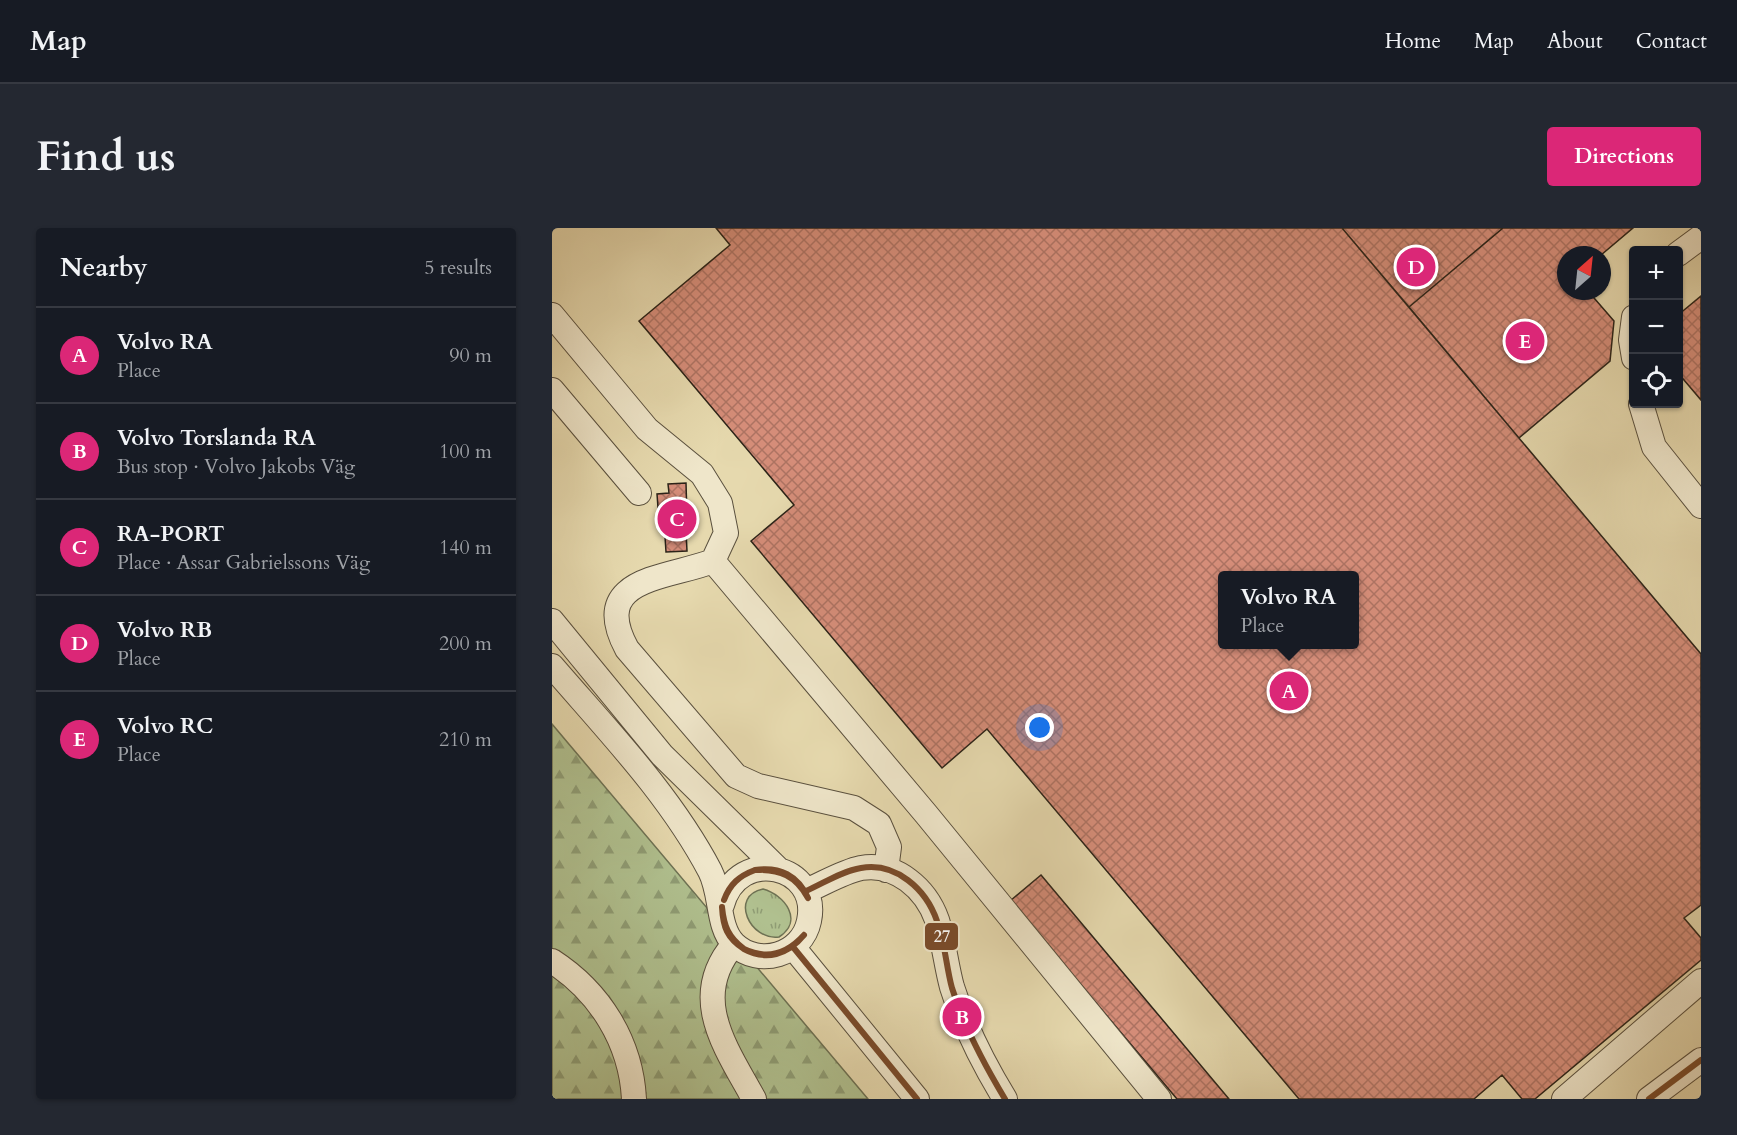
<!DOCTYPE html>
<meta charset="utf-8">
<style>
body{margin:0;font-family:Cardo,serif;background:#242831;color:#f1f3f6}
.controls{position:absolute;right:18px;top:18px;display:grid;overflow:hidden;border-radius:6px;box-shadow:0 2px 4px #0004}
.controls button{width:54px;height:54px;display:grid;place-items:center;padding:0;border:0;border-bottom:2px solid #363941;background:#171b24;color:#f1f3f6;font:30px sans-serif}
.compass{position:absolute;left:1005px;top:18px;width:54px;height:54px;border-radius:50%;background:#171b24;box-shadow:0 2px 4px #0004;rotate:27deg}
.you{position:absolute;left:488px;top:500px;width:21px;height:21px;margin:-15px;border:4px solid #fff;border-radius:50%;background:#1a73e8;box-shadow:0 0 0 9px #1a73e833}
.badge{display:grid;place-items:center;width:39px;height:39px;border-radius:50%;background:#db2777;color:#fff;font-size:20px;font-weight:700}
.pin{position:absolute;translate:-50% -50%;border:3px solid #fff;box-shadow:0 2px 6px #0006}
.popup{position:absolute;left:666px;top:343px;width:141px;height:78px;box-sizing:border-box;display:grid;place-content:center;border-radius:6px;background:#171b24;filter:drop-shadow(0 2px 4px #0005);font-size:20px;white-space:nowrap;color:#9ea1a6}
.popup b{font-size:22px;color:#f1f3f6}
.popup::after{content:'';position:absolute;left:50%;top:100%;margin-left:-12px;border:12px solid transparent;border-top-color:#171b24}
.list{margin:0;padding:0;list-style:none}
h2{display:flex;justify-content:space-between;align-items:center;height:78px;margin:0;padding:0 24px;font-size:26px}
h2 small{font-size:20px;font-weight:400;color:#9ea1a6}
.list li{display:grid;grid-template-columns:39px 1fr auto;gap:18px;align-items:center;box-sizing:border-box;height:96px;padding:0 24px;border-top:2px solid #363941}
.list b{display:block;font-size:22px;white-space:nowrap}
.list p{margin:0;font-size:20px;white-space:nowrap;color:#9ea1a6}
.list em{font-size:20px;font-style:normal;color:#9ea1a6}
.icon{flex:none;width:33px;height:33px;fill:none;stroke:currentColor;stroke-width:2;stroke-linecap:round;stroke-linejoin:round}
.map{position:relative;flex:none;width:1149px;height:871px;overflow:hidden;border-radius:6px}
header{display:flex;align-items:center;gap:36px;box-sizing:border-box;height:84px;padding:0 30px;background:#171b24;border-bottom:2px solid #363941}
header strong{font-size:28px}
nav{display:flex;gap:33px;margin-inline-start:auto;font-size:21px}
.intro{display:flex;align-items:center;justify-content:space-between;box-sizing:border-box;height:144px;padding:0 36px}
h1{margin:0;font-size:42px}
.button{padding:15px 27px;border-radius:6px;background:#db2777;color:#fff;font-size:21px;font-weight:700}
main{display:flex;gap:36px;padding:0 36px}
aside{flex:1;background:#171b24;border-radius:6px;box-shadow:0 2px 4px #0004}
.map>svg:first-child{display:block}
.grass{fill:url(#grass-tufts);stroke:#6e7254;stroke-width:1.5}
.forest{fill:url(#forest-firs);stroke:#6e7254;stroke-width:1.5}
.building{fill:url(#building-cross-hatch);stroke:#2b2318;stroke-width:1.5;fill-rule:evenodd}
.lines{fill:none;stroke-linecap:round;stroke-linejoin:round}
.minor-casing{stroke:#5a503e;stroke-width:26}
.minor{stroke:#efe6ca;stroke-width:24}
.bus-1-casing{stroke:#efe6ca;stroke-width:10}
.bus-1{stroke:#7a4b2a;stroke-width:6}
.line-badge{stroke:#efe6ca;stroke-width:2}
.badge-label{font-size:16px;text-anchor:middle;font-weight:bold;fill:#fff}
</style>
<header>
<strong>Map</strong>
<nav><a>Home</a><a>Map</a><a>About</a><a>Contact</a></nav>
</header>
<div class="intro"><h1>Find us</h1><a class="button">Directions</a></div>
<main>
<aside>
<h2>Nearby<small>5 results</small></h2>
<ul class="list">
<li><span class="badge">A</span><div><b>Volvo RA</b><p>Place</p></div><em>90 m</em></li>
<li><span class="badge">B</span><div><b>Volvo Torslanda RA</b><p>Bus stop · Volvo Jakobs Väg</p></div><em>100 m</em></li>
<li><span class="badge">C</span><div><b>RA-PORT</b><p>Place · Assar Gabrielssons Väg</p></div><em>140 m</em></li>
<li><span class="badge">D</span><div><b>Volvo RB</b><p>Place</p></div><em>200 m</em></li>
<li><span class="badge">E</span><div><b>Volvo RC</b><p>Place</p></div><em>210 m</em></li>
</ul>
</aside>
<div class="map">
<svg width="1149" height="871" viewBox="0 0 1149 871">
<defs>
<pattern id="grass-tufts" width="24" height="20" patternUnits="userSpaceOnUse" patternTransform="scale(1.5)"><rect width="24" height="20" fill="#b0c08f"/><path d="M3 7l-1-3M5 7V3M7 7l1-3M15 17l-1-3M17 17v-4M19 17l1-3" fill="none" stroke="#8f9c74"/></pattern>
<pattern id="forest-firs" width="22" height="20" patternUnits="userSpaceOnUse" patternTransform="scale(1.5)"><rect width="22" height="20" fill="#b0c08f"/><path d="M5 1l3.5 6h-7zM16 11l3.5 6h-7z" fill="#8f9c74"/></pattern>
<pattern id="building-cross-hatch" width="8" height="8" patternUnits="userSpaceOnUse" patternTransform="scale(1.5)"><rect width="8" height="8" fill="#d58d79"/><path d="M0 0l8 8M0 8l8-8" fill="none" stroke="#ad7362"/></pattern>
</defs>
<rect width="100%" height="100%" fill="#e6d9ae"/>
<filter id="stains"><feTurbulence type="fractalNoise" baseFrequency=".00333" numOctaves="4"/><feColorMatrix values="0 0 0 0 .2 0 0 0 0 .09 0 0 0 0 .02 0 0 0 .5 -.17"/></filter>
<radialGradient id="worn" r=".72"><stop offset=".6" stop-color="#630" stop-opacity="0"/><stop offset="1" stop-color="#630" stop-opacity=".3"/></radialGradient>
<path class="grass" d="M 211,661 C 233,667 252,693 227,709 C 198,713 177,668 211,661 Z"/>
<path class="forest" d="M 0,496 L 316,871 L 0,871 Z"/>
<path class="building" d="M 164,0 L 790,0 L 1149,426 L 1149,677 L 1132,690 L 1149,710 L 1149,732 L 983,871 L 970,871 L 950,847 L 922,871 L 747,871 L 435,501 L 390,540 L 199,313 L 242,277 L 87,93 L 178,17 ZM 671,348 L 803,348 L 803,416 L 671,416 Z
M 790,0 L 951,0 L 857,79 Z
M 951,0 L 1081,0 L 1049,27 L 1014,27 L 1014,63 L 1036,63 L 1062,93 L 1058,133 L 967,210 L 857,79 Z
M 1149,68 L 1149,172 L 1126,145 L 1126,87 Z
M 134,255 L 135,289 L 142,289 L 143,303 L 134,303 L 135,323 L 114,324 L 112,293 L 107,293 L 105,266 L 117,265 L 116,256 Z
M 489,647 L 677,871 L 625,871 L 458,673 Z"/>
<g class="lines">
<g class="minor-casing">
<path id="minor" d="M 1126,26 L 1149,9
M 0,87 L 95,201 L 150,246 L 168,275 L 174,305 L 161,333
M 1082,89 L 1079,112 L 1082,130
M 0,162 L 87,265
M 1089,176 L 1102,219 L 1149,278
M 161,333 L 374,586 L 607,871
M 161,333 C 115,351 36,349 75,421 L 184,548 L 206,558 L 302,580 L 327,596 L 337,619 L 334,642
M 0,393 L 110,527 L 227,642
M 0,438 C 56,503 118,567 158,643 C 170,666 165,699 182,716 C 207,740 250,727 257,693 C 269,637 186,617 170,677
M 254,663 C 271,656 290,644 309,640 C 344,634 374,661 385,692 C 392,714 394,737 400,759 C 413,800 431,835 453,871
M 182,716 C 136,769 174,820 202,871
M 241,719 L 365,871
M 0,733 C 48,764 79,814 82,871
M 1012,871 L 1149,753
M 1097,871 L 1149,832"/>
</g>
<use href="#minor" class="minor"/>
<g class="bus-1-casing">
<path id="bus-1" d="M 203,642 C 228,638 246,648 256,670
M 203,642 C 228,641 244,648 256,670
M 254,663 C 272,655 290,643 309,640 C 344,634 374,661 385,693 C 393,714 394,738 400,760 C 412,799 432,836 453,871
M 172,672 C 178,656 187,648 203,642
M 170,679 C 172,698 176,709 192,721
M 170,679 C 171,699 175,710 192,721
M 241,719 L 365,871
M 192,721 C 215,732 235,726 252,707
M 192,721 C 214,733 236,727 252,707
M 1097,871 L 1149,832"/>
</g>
<use href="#bus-1" class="bus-1"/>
</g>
<rect class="line-badge" x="372" y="694" width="35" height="29" rx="6" fill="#7a4b2a"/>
<g class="badge-label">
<text x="390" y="714">27</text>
</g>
<rect width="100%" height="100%" filter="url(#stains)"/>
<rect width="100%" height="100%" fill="url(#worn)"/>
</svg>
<div class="controls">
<button>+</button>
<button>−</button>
<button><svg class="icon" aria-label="locate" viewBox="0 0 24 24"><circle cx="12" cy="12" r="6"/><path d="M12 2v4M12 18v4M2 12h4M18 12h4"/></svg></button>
</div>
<svg class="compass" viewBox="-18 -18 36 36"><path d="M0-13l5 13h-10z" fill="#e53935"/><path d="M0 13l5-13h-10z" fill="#9ea1a6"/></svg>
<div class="you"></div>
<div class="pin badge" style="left:737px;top:463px">A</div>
<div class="popup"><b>Volvo RA</b>Place</div>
<div class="pin badge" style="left:410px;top:789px">B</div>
<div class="pin badge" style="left:125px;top:291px">C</div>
<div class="pin badge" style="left:864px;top:39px">D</div>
<div class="pin badge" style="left:973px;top:113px">E</div>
</div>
</main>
